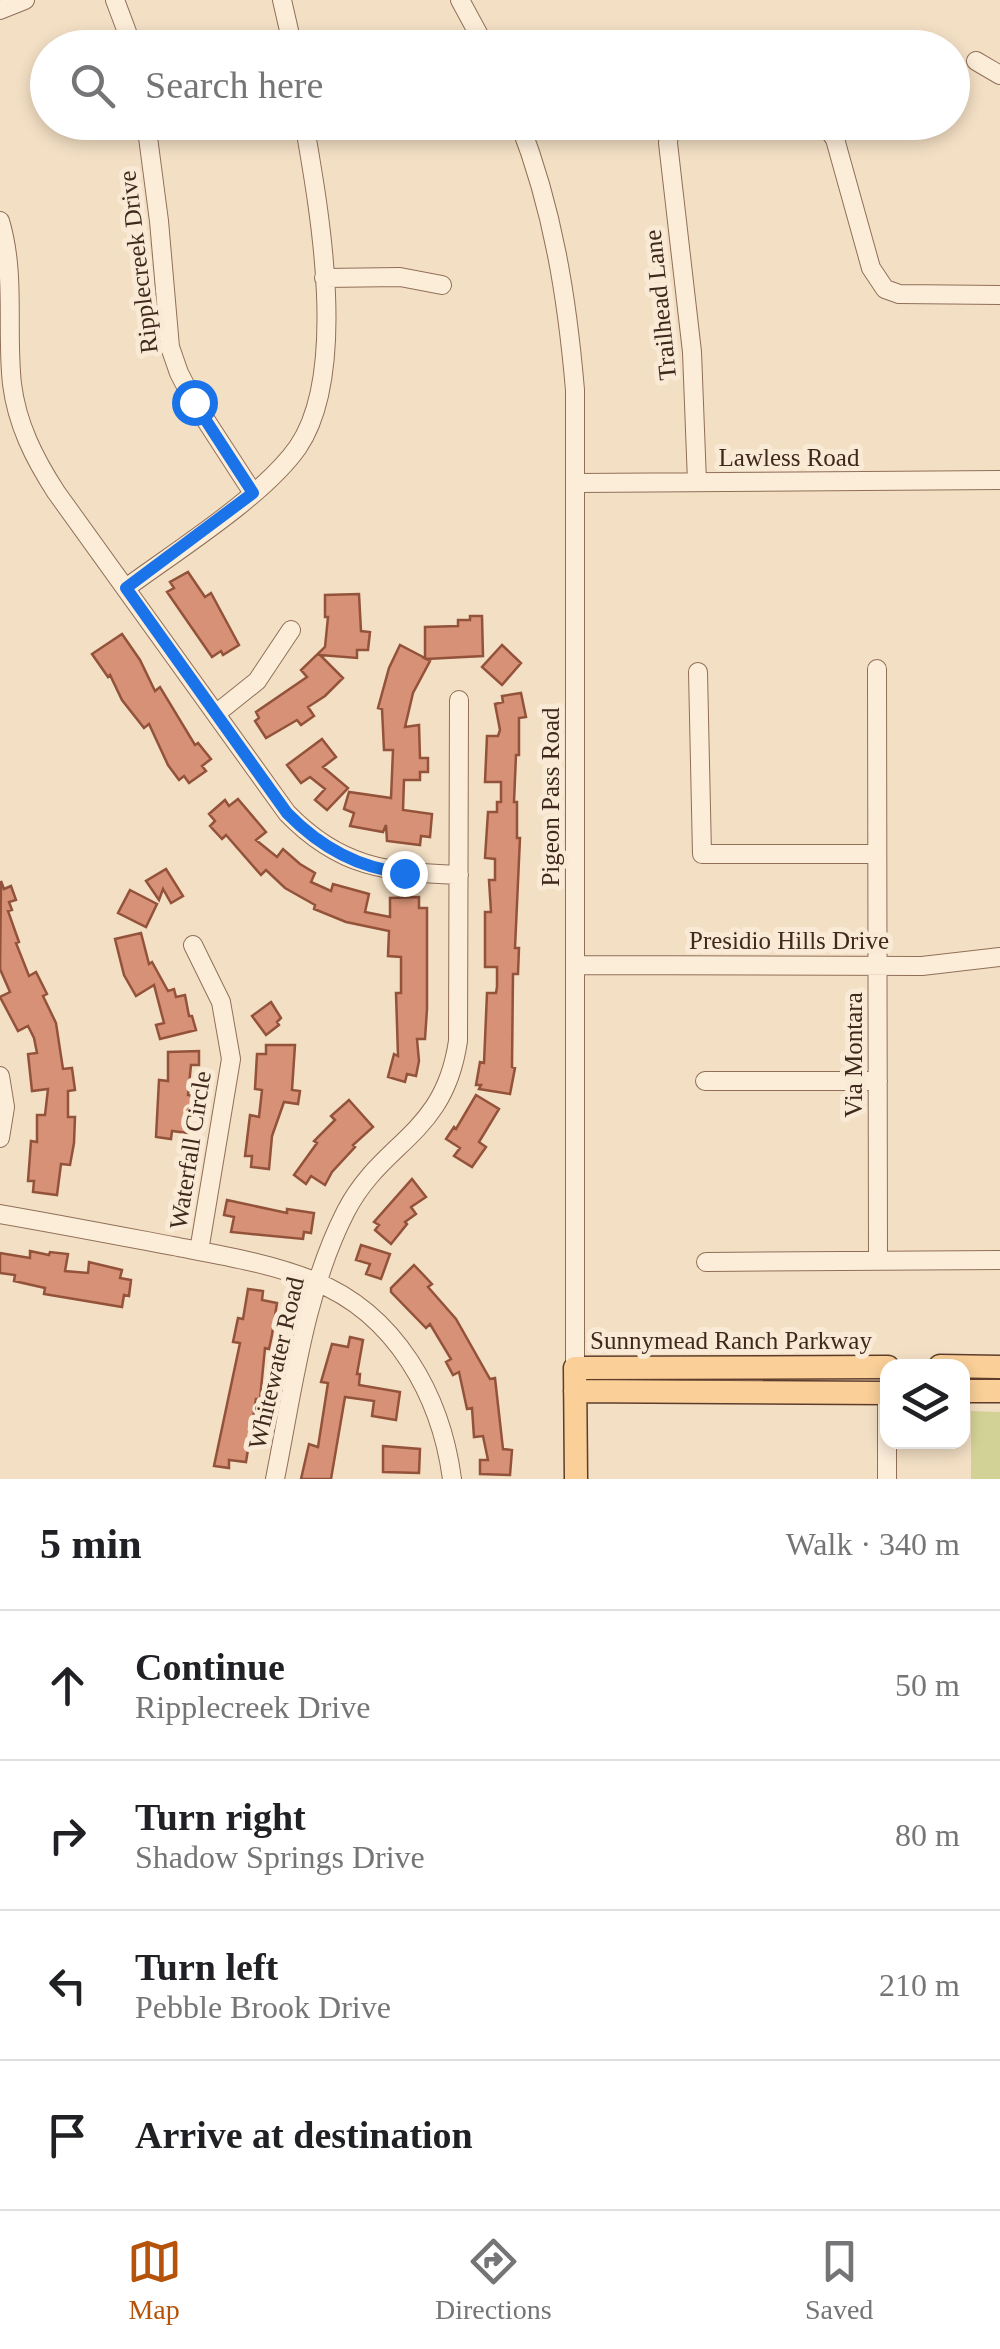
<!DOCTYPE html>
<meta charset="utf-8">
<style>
body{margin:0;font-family:"Times New Roman",serif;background:#f2f2f2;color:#202124}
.controls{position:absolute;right:30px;bottom:30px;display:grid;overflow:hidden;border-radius:20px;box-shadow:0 5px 15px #0003}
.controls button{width:90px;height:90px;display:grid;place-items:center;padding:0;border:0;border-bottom:2px solid #e0e0e0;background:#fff;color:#202124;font:50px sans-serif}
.stop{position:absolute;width:30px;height:30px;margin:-22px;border:8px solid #1a73e8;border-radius:50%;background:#fff}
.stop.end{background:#1a73e8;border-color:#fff;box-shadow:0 2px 10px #0008}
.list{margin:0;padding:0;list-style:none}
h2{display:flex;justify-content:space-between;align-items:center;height:130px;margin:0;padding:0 40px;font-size:42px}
h2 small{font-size:32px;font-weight:400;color:#757577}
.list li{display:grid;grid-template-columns:65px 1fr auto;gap:30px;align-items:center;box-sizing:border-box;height:150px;padding:0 40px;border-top:2px solid #e0e0e0}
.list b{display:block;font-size:38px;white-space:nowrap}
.list p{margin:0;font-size:32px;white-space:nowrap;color:#757577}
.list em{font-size:32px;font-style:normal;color:#757577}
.icon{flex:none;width:55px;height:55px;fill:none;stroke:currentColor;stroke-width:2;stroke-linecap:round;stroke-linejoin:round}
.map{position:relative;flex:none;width:1000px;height:1479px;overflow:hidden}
.search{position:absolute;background:#fff;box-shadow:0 5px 15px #0003;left:30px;right:30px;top:30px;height:110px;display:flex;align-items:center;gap:25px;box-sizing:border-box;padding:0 35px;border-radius:55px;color:#757577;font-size:38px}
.sheet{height:730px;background:#fff}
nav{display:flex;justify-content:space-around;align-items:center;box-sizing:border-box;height:140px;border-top:2px solid #e0e0e0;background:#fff;font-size:28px;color:#757577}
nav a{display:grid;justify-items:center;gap:5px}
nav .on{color:#b45309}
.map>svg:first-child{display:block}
.green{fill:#d3d296}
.building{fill:#d69176;stroke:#93523a;stroke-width:2.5}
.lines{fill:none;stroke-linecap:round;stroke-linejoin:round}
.minor-casing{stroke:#906f58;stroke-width:20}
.major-casing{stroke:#5e3d2c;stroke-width:25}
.minor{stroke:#fcedd9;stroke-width:18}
.major{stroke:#facf98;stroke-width:22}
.route{stroke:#1a73e8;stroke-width:12}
.labels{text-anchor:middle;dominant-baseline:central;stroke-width:10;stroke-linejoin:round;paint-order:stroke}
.street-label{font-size:25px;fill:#3f291d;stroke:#f9ead5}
</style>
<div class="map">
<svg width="1000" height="1479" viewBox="0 0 1000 1479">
<rect width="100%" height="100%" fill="#f3dfc4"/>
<path class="green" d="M 971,1411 L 1000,1412 L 1000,1479 L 971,1479 Z"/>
<path class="building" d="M 188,572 L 205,597 L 211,593 L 239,645 L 223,655 L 221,651 L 212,657 L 167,592 L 174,588 L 170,582 Z
M 359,594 L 361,631 L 370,632 L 368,650 L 357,650 L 357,658 L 320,655 L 343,678 L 325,696 L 308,707 L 314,716 L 301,725 L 297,720 L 266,738 L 255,721 L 259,718 L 256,712 L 307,677 L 301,670 L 325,647 L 328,617 L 325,617 L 325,595 Z
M 470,616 L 482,616 L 483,656 L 426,659 L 430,661 L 413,693 L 405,727 L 419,725 L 420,758 L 428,758 L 428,772 L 420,772 L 420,780 L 404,780 L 403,810 L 432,814 L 430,837 L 421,836 L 420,845 L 387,841 L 386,825 L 383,832 L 350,826 L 354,813 L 344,809 L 349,792 L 391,798 L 393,750 L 384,750 L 382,709 L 378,708 L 389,668 L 400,645 L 425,658 L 425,627 L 458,626 L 458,620 L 470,620 Z
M 122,634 L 140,660 L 155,691 L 160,687 L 195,745 L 198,743 L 211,759 L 202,766 L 206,771 L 189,783 L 184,776 L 179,780 L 168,765 L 149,724 L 144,728 L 122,700 L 110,675 L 108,677 L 92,654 Z
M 502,645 L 521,663 L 502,685 L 482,667 Z
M 521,693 L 526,717 L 519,718 L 519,755 L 516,755 L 514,802 L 517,802 L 517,838 L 520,838 L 515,948 L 519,948 L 518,974 L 513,974 L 512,1067 L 515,1068 L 510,1094 L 479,1089 L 481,1085 L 476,1085 L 480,1062 L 484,1063 L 487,993 L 496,993 L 497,987 L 497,967 L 485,967 L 485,912 L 491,912 L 489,880 L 495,880 L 495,859 L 485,858 L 488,812 L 497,812 L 497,802 L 501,802 L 501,782 L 485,782 L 487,736 L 498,736 L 500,730 L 495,704 L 503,702 L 502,696 Z
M 322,739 L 336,757 L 323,767 L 348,788 L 327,810 L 315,800 L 325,789 L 310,777 L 301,783 L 287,765 Z
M 238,799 L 266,832 L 256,840 L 277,857 L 283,849 L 300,864 L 315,873 L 311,882 L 331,891 L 333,884 L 369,894 L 365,912 L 390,917 L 390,898 L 419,897 L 419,908 L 427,908 L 427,1009 L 425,1039 L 417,1039 L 419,1061 L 416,1076 L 407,1074 L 405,1082 L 388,1077 L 394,1054 L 398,1056 L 396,993 L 401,993 L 401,957 L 388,956 L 389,931 L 346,922 L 314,909 L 315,905 L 285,888 L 266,870 L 261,875 L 226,835 L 222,839 L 210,826 L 215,821 L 209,814 L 225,800 L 229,806 Z
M 166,869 L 183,896 L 171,903 L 163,889 L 159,900 L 146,881 Z
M 1,881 L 4,889 L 11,886 L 16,900 L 9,902 L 12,910 L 8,911 L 19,942 L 16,943 L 29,976 L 36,972 L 47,994 L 43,996 L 56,1023 L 63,1069 L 72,1068 L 75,1090 L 68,1091 L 68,1117 L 75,1117 L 74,1143 L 70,1165 L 61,1164 L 57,1195 L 33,1192 L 34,1181 L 28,1181 L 31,1141 L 37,1142 L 37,1115 L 45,1115 L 48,1089 L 32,1091 L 28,1054 L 37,1053 L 34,1038 L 28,1026 L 18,1031 L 0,997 L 10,992 L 0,969 Z
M 130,890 L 157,904 L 146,927 L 118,913 Z
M 141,933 L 149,964 L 152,962 L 168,991 L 174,989 L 176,997 L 185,995 L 189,1016 L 192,1016 L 196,1030 L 160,1039 L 156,1025 L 164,1023 L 154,985 L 136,996 L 124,975 L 115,939 Z
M 271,1002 L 281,1018 L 277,1022 L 279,1025 L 266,1035 L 252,1016 Z
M 266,1045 L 295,1045 L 292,1090 L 300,1091 L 298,1104 L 284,1102 L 272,1136 L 269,1169 L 251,1167 L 252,1156 L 245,1156 L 250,1115 L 259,1117 L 262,1090 L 255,1089 L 257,1054 L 266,1054 Z
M 199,1051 L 199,1065 L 191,1065 L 188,1095 L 194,1096 L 188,1133 L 172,1131 L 171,1139 L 156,1137 L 159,1080 L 168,1081 L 168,1052 Z
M 476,1095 L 499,1109 L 479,1142 L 486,1147 L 472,1167 L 454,1156 L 460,1148 L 446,1139 L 454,1127 L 456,1129 Z
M 349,1100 L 373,1127 L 353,1145 L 355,1147 L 332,1172 L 325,1185 L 311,1176 L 306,1184 L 294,1175 L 317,1143 L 314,1141 L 335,1120 L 331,1116 Z
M 412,1179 L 426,1197 L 411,1207 L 416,1214 L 405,1222 L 407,1224 L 391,1244 L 375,1230 L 379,1225 L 374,1222 Z
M 227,1200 L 287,1213 L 287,1209 L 314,1213 L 311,1233 L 304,1232 L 303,1239 L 231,1232 L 234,1217 L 224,1215 Z
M 361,1245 L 390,1254 L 381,1279 L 366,1274 L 370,1264 L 356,1260 Z
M 30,1251 L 49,1255 L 50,1252 L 68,1254 L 65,1271 L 88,1273 L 89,1262 L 122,1270 L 120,1278 L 131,1280 L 129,1296 L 124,1295 L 122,1307 L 44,1294 L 45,1288 L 14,1281 L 15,1275 L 0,1273 L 0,1253 L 30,1258 Z
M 414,1265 L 432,1284 L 428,1287 L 456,1319 L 490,1379 L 495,1378 L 503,1449 L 512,1450 L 510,1475 L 480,1474 L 480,1460 L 488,1460 L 483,1436 L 474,1437 L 472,1408 L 467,1409 L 459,1372 L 453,1375 L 446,1362 L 451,1359 L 430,1324 L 426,1328 L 391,1292 L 391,1288 Z
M 248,1289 L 263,1291 L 262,1300 L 277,1303 L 272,1335 L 269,1349 L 265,1348 L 260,1399 L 256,1399 L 246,1462 L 229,1460 L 229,1468 L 214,1466 L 240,1343 L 233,1342 L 238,1318 L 243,1319 Z
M 350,1337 L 363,1340 L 357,1374 L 360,1374 L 359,1385 L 400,1392 L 396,1420 L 372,1416 L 374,1401 L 345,1397 L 331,1479 L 301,1479 L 309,1444 L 318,1447 L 328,1383 L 321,1382 L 332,1344 L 348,1347 Z
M 383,1446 L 420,1449 L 419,1473 L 383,1472 Z"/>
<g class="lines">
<g class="minor-casing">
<path id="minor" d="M 115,0 L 133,48
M 282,0 L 293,48
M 460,0 L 486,48
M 0,10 L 25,0
M 976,61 L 1000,75
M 146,122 L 159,221 L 170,347 L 179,373 L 194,402 L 253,493
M 519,122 C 553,209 567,297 575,390 L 575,1368
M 670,122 L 668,143 L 692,352 L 697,482
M 812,122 L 827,128 L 835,139 L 871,268 L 885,289 L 899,294 L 1000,295
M 0,221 C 16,274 6,330 12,384 C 17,424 34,458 56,492 L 287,813 C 340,868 386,872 459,875
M 324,278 L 400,277 L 442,285
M 577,483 L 1000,480
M 126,588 C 176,551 264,496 298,447 C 349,372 319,208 304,122
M 877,669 L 878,1261
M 698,672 L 702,854 L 877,854
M 217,713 L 257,681 L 291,630
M 193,945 L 221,1002 L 231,1059 L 199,1251
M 578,965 L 922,966 L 1000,957
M 0,1076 L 5,1107 L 0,1138
M 705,1081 L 878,1081
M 0,1214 C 58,1224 115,1235 173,1246 C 220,1255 270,1263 314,1281 C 396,1314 441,1396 452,1479
M 706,1262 L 1000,1260
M 887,1393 L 887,1479
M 275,1479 C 293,1390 304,1293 346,1211 C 383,1140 444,1136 458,1041 L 459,700"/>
</g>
<g class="major-casing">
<path id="major" d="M 940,1366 L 1000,1367
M 575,1391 L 888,1393
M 962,1391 L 1000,1391
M 576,1479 L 575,1368 L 888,1367"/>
</g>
<use href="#minor" class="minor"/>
<use href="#major" class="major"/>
</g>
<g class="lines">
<path class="route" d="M 194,402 L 253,493 L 126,588 L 287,813 C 320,847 357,868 404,873"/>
</g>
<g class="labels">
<g class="street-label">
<text transform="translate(138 262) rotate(-97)">Ripplecreek Drive</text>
<text transform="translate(660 305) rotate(-96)">Trailhead Lane</text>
<text x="789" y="457">Lawless Road</text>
<text transform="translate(550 797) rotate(-90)">Pigeon Pass Road</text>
<text x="789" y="940">Presidio Hills Drive</text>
<text transform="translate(853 1055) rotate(-90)">Via Montara</text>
<text transform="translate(190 1150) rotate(-81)">Waterfall Circle</text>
<text x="731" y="1340">Sunnymead Ranch Parkway</text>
<text transform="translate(276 1363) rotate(-77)">Whitewater Road</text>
</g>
</g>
</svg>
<div class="controls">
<button><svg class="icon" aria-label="layers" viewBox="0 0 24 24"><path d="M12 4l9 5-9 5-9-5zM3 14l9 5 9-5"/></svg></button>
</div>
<div class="stop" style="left:194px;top:402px"></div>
<div class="stop end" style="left:404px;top:873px"></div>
<div class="search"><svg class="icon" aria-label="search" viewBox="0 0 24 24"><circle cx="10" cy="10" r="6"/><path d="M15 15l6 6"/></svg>Search here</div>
</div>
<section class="sheet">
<h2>5 min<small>Walk · 340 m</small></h2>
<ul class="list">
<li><svg class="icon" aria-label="ahead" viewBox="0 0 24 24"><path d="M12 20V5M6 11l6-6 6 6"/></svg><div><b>Continue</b><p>Ripplecreek Drive</p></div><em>50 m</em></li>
<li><svg class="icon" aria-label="right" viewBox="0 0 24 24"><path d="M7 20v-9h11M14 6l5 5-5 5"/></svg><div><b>Turn right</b><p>Shadow Springs Drive</p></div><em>80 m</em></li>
<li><svg class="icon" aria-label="left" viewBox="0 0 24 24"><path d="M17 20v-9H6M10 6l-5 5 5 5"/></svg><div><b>Turn left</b><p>Pebble Brook Drive</p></div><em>210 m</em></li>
<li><svg class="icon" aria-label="arrive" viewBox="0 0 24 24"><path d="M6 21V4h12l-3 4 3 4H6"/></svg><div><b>Arrive at destination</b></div></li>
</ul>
</section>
<nav>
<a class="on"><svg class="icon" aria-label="map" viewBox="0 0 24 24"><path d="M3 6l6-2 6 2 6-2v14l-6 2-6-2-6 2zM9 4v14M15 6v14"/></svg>Map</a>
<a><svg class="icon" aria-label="directions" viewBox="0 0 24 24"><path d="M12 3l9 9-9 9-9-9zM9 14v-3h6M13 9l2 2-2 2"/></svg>Directions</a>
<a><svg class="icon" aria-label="saved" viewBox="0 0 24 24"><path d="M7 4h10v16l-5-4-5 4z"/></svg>Saved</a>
</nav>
